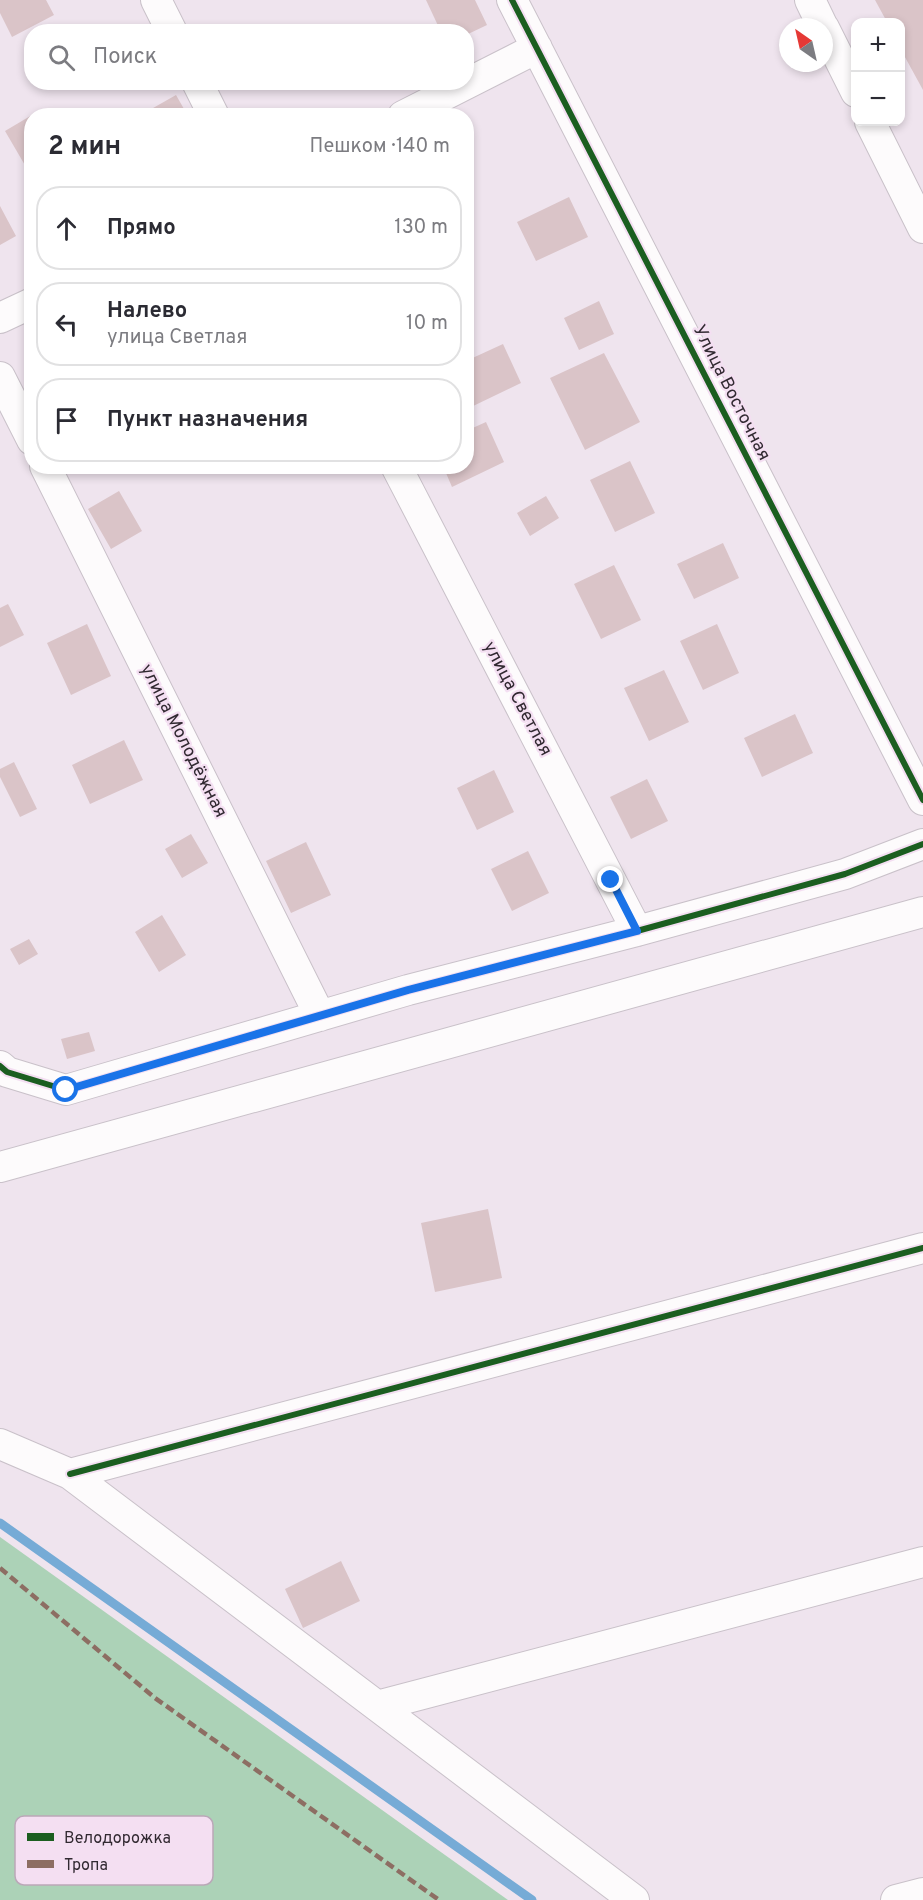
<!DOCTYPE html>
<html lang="ru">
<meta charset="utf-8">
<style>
body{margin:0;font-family:Overpass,sans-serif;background:#f7f7f7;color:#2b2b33}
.controls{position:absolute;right:18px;top:18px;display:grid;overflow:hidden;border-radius:12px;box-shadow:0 3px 9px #0003}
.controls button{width:54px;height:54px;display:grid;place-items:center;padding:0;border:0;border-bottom:2px solid #e1e1e2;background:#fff;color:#2b2b33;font:30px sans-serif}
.compass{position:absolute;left:779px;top:18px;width:54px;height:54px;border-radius:50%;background:#fff;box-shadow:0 3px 9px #0003;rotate:326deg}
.stop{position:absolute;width:18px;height:18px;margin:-14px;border:4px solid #1a73e8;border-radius:50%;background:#fff}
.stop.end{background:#1a73e8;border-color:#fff;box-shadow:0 2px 6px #0008}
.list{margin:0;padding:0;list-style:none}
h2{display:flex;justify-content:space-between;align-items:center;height:78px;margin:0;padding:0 24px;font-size:26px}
h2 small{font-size:20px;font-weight:400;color:#7c7c81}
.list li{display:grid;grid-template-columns:39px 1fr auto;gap:18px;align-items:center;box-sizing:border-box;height:84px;margin:0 12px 12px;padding:0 12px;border:2px solid #e1e1e2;border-radius:24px}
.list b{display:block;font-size:22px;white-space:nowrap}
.list p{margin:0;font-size:20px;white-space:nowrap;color:#7c7c81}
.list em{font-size:20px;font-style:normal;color:#7c7c81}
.icon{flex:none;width:33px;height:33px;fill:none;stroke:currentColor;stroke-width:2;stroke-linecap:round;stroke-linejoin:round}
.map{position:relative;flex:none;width:923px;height:1900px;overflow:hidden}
.search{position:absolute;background:#fff;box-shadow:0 3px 9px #0003;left:24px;top:24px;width:450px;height:66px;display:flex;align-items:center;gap:15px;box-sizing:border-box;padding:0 21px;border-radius:24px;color:#7c7c81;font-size:22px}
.panel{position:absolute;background:#fff;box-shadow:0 3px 9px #0003;left:24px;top:108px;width:450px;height:366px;border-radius:24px}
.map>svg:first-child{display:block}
.forest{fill:#acd2b7}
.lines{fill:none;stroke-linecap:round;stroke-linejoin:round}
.stream{stroke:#76abd6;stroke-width:9}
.building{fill:#dac4c8}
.street-casing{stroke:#c9c1c9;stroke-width:32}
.street{stroke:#fdfbfc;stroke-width:30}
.quiet{stroke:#8d6e63;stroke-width:4.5;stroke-dasharray:9 4.5;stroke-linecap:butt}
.cycleway-casing{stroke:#f4dff2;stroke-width:10}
.cycleway{stroke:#1b5e20;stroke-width:6}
.route{stroke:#1a73e8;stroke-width:8}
.labels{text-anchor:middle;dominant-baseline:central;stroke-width:4.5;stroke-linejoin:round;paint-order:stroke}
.street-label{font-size:18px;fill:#312931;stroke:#f4dff2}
.key{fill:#f4dff2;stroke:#baa8b8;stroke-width:1.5}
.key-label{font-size:16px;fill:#312931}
</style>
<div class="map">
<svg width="923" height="1900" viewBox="0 0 923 1900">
<rect width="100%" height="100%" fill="#efe4ee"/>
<path class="forest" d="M 0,1537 L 508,1900 L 0,1900 Z"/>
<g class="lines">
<path class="stream" d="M 0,1523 L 532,1900"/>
</g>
<path class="building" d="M 0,0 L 46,0 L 54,15 L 12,37 L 0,13 Z
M 426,0 L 475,0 L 487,25 L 466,35 L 466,32 L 441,32 Z
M 875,0 L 923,0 L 923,90 L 900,48 L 900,22 L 887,22 Z
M 176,95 L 188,116 L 139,116 Z
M 32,115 L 32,163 L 26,167 L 5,131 Z
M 569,197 L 588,237 L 536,261 L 517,222 Z
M 0,206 L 16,236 L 0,245 Z
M 599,301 L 614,334 L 579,350 L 564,318 Z
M 503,344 L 521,383 L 469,408 L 466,402 L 466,361 Z
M 604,353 L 640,422 L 585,450 L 550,378 Z
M 486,422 L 504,462 L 452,487 L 443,466 L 466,466 L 466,431 Z
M 630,461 L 655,513 L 615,532 L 590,480 Z
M 119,491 L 142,531 L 111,549 L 88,509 Z
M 546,496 L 559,518 L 530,536 L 517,513 Z
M 723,543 L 739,578 L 694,599 L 677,564 Z
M 614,565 L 641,620 L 601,639 L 574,584 Z
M 8,604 L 24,635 L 0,647 L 0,608 Z
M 87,624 L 111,676 L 71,695 L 47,643 Z
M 717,624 L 739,673 L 703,690 L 680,641 Z
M 664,670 L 689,722 L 649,741 L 624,688 Z
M 795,714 L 813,753 L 762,777 L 744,738 Z
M 124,740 L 143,780 L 90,804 L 72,765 Z
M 14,762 L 37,809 L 20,817 L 0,777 L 0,769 Z
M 494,770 L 514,812 L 477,830 L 457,788 Z
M 647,779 L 668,821 L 631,839 L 610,797 Z
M 191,834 L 208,863 L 182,878 L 165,849 Z
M 306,842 L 331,895 L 291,913 L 266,861 Z
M 528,851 L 549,893 L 512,911 L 491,869 Z
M 162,915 L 186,955 L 159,972 L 135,932 Z
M 29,939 L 38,954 L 19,965 L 10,949 Z
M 89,1032 L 95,1051 L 67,1059 L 61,1039 Z
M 488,1209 L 502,1278 L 435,1292 L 421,1223 Z
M 341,1561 L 360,1601 L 303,1628 L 285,1589 Z"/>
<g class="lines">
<g class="street-casing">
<path id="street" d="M 156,0 L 172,32
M 512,0 L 923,800
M 810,0 L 823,27
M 824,28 L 856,92
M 197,82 L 214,116
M 403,116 L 537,48
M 870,122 L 923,228
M 0,318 L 32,303
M 0,377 L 32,440
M 45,466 L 320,1016
M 396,466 L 637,931
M 0,1066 L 7,1072 L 66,1090 L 408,990 L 637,931 L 845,874 L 923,844
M 0,1167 L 923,912
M 0,1444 L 70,1474 L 634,1900
M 70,1474 L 923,1248
M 377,1706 L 923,1562
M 896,1900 L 923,1893"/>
</g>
<use href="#street" class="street"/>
<path class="quiet" d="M 0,1568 L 155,1698 L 439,1900"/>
<g class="cycleway-casing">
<path id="cycleway" d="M 512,0 L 923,800
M 0,1066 L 7,1072 L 66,1090 L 408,990 L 637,931 L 845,874 L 923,844
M 70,1474 L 923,1248"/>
</g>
<use href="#cycleway" class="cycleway"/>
</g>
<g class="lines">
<path class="route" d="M 66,1090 L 408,990 L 637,931 L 611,880"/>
</g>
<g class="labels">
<g class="street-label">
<text transform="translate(731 393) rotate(63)">Улица Восточная</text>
<text transform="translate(517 699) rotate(62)">улица Светлая</text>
<text transform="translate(183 741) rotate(63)">улица Молодёжная</text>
</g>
</g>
<rect x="15" y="1816" width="198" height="69" rx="9" class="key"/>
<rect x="27" y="1833" width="27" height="8" fill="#1b5e20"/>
<rect x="27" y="1860" width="27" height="8" fill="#8d6e63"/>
<g class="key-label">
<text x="64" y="1843">Велодорожка</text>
<text x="64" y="1870">Тропа</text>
</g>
</svg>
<div class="controls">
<button>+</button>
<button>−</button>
</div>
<svg class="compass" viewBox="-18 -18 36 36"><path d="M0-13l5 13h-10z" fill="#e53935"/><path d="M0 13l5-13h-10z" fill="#7c7c81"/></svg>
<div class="stop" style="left:66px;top:1090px"></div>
<div class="stop end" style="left:611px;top:880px"></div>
<div class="search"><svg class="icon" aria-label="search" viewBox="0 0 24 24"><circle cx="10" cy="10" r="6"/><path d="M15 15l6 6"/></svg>Поиск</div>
<section class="panel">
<h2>2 мин<small>Пешком · 140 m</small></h2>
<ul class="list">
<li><svg class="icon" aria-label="ahead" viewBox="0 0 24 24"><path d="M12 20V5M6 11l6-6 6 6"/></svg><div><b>Прямо</b></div><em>130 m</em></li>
<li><svg class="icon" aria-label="left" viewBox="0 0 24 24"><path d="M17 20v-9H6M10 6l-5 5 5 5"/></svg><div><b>Налево</b><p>улица Светлая</p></div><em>10 m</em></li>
<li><svg class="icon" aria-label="arrive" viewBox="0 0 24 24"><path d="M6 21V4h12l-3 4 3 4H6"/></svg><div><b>Пункт назначения</b></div></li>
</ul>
</section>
</div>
